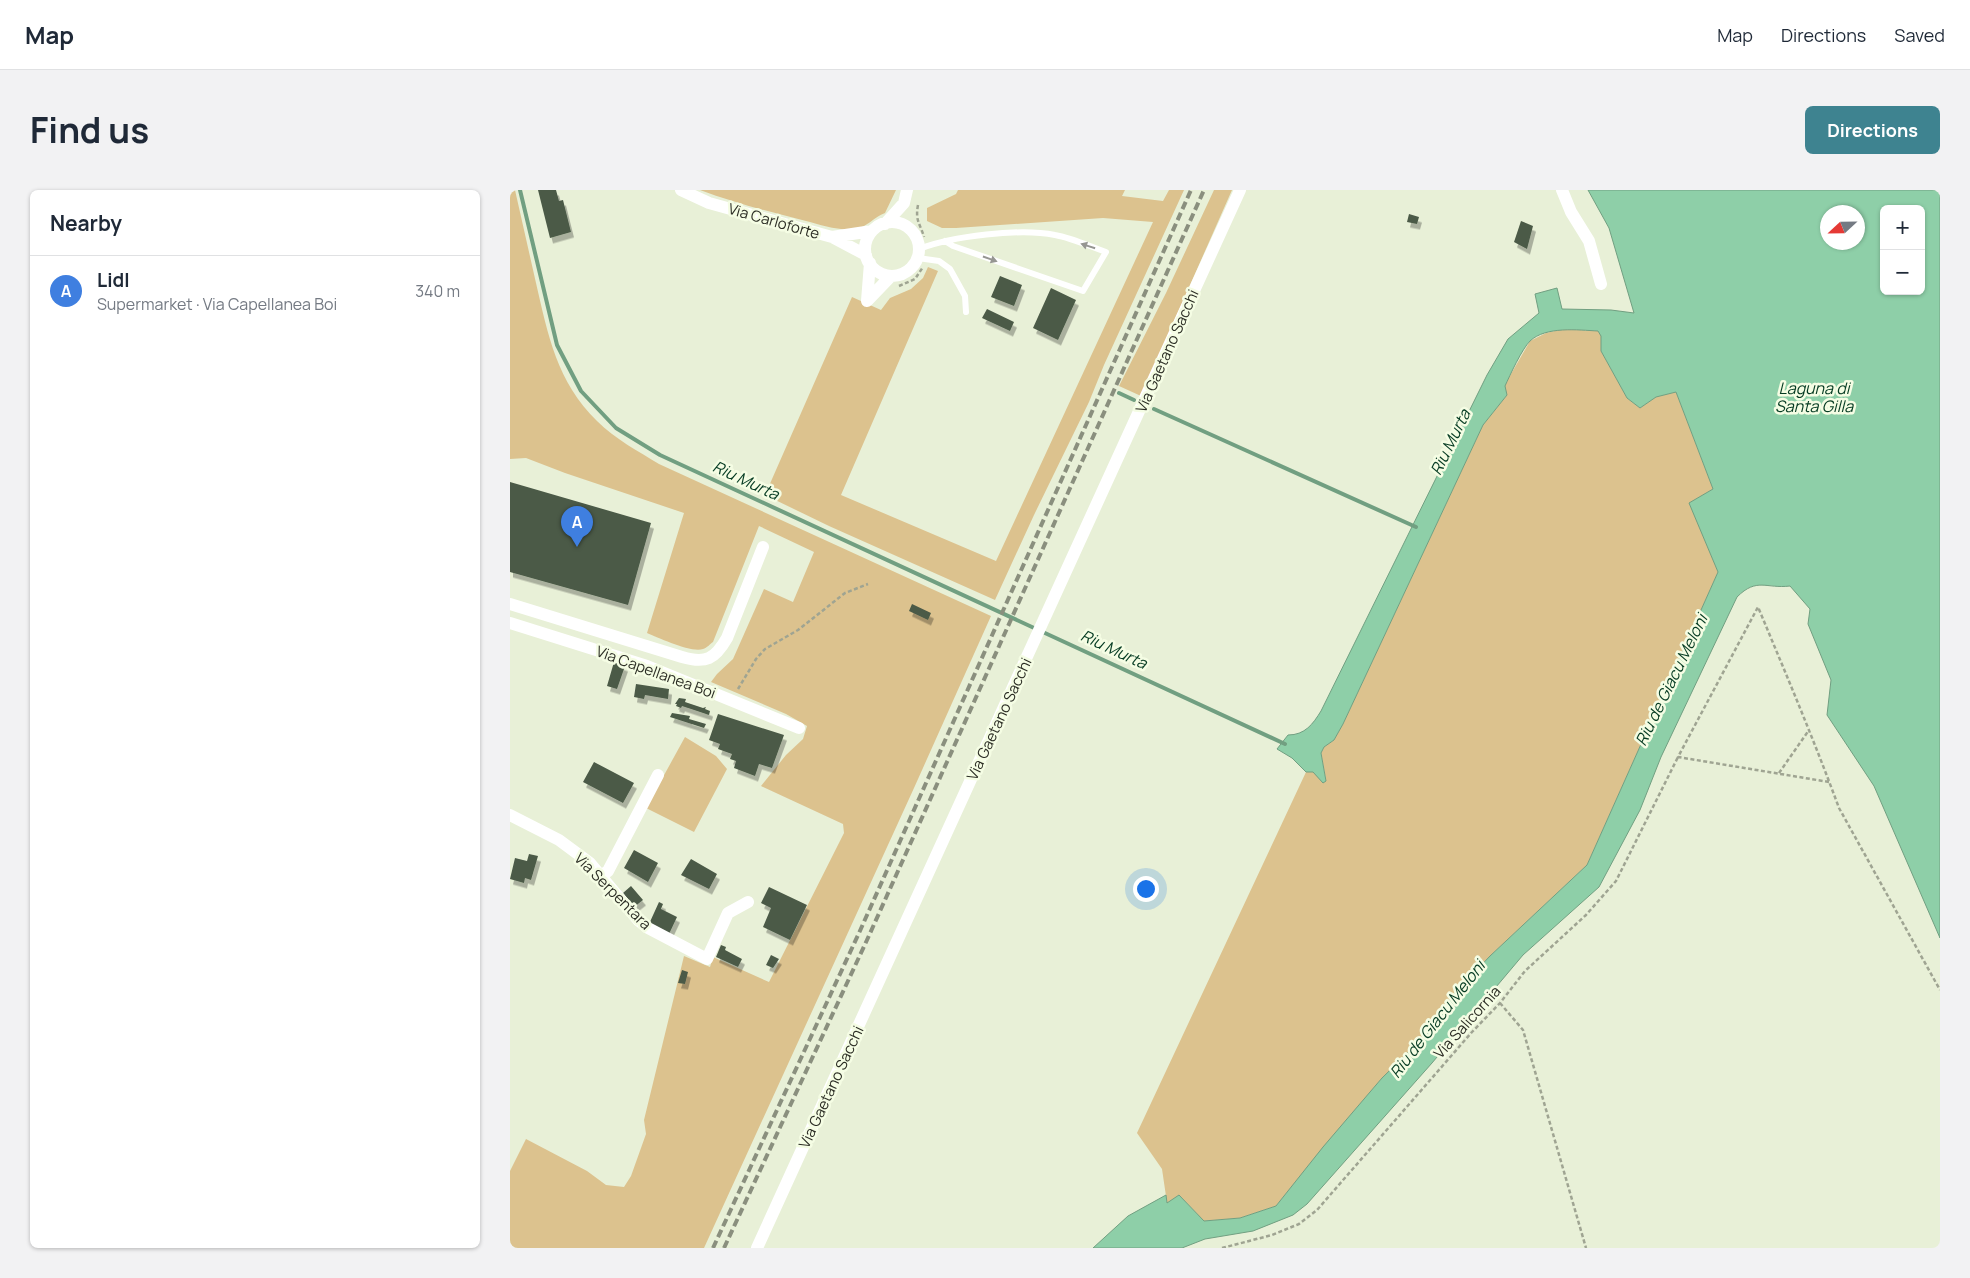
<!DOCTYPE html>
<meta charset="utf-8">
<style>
body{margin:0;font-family:Manrope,sans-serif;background:#f2f2f3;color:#1f2937}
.controls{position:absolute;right:15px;top:15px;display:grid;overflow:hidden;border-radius:8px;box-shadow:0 1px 4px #0004}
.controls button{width:45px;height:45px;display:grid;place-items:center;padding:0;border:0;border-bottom:1px solid #e0e1e3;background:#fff;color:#1f2937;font:25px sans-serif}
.compass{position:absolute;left:1310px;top:15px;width:45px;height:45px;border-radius:50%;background:#fff;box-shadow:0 1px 4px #0004;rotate:248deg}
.you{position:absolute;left:635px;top:698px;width:18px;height:18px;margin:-12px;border:4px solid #fff;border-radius:50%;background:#1a73e8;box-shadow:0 0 0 8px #1a73e833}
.badge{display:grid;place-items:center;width:32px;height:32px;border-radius:50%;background:#3e8390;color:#fff;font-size:16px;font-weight:700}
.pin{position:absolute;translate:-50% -41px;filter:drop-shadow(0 1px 2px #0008)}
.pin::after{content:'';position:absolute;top:26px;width:18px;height:15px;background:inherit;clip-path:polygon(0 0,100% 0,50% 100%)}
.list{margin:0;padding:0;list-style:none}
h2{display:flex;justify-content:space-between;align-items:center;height:65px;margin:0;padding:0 20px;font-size:21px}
h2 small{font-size:16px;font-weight:400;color:#747a83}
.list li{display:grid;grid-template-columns:32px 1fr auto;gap:15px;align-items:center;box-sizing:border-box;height:70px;padding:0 20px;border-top:1px solid #e0e1e3}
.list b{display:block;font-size:19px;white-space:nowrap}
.list p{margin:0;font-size:16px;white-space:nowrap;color:#747a83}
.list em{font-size:16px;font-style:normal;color:#747a83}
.map{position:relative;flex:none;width:1430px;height:1058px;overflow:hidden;border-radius:8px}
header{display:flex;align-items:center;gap:30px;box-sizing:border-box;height:70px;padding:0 25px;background:#fff;border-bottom:1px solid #e0e1e3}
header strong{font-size:24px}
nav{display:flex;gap:28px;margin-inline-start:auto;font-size:18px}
.intro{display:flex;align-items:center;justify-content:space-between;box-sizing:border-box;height:120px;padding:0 30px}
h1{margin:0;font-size:35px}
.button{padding:12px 22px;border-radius:8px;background:#3e8390;color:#fff;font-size:18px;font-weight:700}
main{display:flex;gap:30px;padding:0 30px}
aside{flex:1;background:#fff;border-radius:8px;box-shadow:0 1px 4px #0004}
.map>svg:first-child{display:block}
.green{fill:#dcc28e}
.water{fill:#8ecfa8;stroke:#719f81;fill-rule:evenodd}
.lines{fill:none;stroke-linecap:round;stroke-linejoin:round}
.stream{stroke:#719f81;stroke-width:4}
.building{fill:#4b5a47;filter:url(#shadow)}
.path{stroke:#9fa492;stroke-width:2.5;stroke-dasharray:4 2.5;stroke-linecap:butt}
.service{stroke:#fff;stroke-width:6}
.minor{stroke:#fff;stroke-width:12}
.rail{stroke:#8a8f7e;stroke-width:4;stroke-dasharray:8 4;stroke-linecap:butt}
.oneway{fill:#969692}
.labels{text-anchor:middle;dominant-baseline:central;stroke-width:5;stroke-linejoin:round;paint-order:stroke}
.street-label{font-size:15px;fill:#2c2e25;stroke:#f5fde4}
.water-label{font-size:16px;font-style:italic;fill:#053b22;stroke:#f5fde4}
</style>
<header>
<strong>Map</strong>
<nav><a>Map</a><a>Directions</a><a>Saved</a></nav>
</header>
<div class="intro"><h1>Find us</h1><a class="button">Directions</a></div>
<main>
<aside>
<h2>Nearby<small></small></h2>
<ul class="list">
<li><span class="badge" style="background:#3f7fe0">A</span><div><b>Lidl</b><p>Supermarket · Via Capellanea Boi</p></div><em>340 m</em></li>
</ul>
</aside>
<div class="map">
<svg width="1430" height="1058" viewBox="0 0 1430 1058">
<defs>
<filter id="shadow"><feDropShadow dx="3" dy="5.5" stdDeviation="0" flood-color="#0004"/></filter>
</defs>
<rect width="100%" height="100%" fill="#e8f0d7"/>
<path class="green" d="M 0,0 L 5,0 C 12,31 19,62 26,93 C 38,145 47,192 87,231 C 105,249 128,261 149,274 L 481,426 L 404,598 L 194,1058 L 0,1058 L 0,981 L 16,949 L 77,981 L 96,995 L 114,997 L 121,986 L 136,944 L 134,930 L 174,766 L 200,777 L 203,767 L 259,792 L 334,643 L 333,634 L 251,596 L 276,565 L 293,549 L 297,536 L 276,524 L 201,492 L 207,484 L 223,469 L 254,399 L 283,412 L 304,362 L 249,336 L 203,452 C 200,454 197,458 193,459 C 181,463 149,448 137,443 L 174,323 L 55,283 L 16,268 L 0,269 Z
M 190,0 L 386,0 L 375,23 C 364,27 356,38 345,39 C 329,41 311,35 296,31 C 260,22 225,13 190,0 Z
M 448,0 L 615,0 L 612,6 L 653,11 L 659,0 L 674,0 L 594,175 L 579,212 L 524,325 L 485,410 L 319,336 L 255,305 L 342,107 L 371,120 L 380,108 L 401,99 L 413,88 L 418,77 L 428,81 L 331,305 L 486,371 L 643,32 L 593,28 L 446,38 L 432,38 L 417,31 L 417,18 L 446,4 Z
M 704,0 L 722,0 L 631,206 L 609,196 L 656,103 Z
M 1053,139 L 1088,141 L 1091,145 L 1091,161 L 1117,208 L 1130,218 L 1146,207 L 1166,202 L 1203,299 L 1180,313 L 1208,382 L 1077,675 L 980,766 L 943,805 L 924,837 L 872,888 L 814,957 L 766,1016 L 730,1028 L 694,1031 L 669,1005 L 657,1013 L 652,979 L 627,943 L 796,582 L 803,582 L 816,590 L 811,563 L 814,557 L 824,550 L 833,534 L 973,235 L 997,205 L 994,196 L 1020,151 L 1036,143 Z
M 175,547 L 206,566 L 217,579 L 184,642 L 136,618 Z"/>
<path class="water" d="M 1078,0 L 1430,0 L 1430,748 L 1364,596 L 1317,525 L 1321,490 L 1298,434 L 1300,419 L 1280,396 C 1256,399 1247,387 1227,407 L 1151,567 L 1130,620 L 1089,697 L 1013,765 L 922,873 L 797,1014 L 783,1025 L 743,1041 L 695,1049 L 672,1058 L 583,1058 L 618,1026 L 656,1005 L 657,1013 L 669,1005 L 694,1031 L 730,1028 L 766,1016 L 813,957 L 872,888 L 924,837 L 943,805 L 980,766 L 1077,675 L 1208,382 L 1179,313 L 1203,299 L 1166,202 L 1146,207 L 1130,218 L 1117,208 L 1091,161 L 1091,146 L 1088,141 C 1068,140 1036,136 1020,151 C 1012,159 1000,185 995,196 L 997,205 L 973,235 L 833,534 L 824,550 L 814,557 L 811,563 L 816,591 L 813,593 L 803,582 L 796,582 L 782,568 L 767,559 L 778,545 C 795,545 803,534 811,521 L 977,185 L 998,149 L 1029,123 L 1025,104 L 1047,98 L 1052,119 L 1101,120 L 1124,123 L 1099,38 ZM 1374,19 L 1411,19 L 1411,101 L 1374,101 ZM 1348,22 L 1348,52 L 1318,52 L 1318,22 Z"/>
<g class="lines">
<path class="stream" d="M 10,0 L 47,155 L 71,201 L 106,238 L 150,265 L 775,554
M 609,203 L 624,210
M 644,219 L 906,337"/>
</g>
<path class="building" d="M 28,0 L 46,0 L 49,11 L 53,10 L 61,42 L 40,48 Z
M 899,24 L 909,27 L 907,34 L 897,32 Z
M 1011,31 L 1023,36 L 1017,59 L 1004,52 Z
M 490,86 L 512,95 L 504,116 L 481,107 Z
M 541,98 L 566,110 L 548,150 L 523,138 Z
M 477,119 L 504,132 L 500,141 L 472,128 Z
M 0,292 L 141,333 L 118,415 L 0,382 Z
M 402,414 L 421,423 L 418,430 L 399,421 Z
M 104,472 L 115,476 L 107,499 L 97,496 Z
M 126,494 L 159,499 L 158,509 L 135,505 L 134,509 L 124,507 Z
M 169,508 L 176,509 L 175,512 L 193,518 L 196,517 L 195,519 L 200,521 L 199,525 L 172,516 L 171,518 L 166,516 L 167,514 L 165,514 Z
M 162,523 L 180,526 L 179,529 L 196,534 L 194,538 L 160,527 Z
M 208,524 L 274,545 L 262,578 L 249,574 L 245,586 L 224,578 L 226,571 L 220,569 L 222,564 L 208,559 L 210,554 L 199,550 Z
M 84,572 L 124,593 L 113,613 L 73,592 Z
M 124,660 L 148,673 L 138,692 L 114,678 Z
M 19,664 L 28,666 L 21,690 L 15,688 L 14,693 L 0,689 L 5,668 L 17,671 Z
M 181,669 L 207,684 L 199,699 L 171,685 Z
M 121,696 L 133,710 L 124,717 L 113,703 Z
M 259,697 L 297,715 L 280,750 L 253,737 L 261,718 L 251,713 Z
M 149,712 L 153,714 L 151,719 L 167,727 L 159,744 L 139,734 Z
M 211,755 L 216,757 L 215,760 L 232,769 L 228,777 L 206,767 Z
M 261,765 L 269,769 L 263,778 L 256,775 Z
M 172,780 L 178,782 L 175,794 L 168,793 Z"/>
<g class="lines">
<path class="path" d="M 408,15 C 405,31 410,33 414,47
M 389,96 L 405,89 L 413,77
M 228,499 L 246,469 L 255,459 L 288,440 L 335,403 L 358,394
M 1269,583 L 1299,540
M 1319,592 L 1168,567 L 1248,417 C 1276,484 1304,550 1329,618 L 1430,800
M 990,813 L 1013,840 L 1076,1058
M 712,1058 L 762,1045 L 789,1034 L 807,1020 L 962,842 L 990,813 L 1015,781 L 1076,725 L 1106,691 L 1168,567"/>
<path class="service" d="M 409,59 C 442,46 510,38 545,45 C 562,48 579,56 596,62 L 573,101 L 443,56 L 435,51
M 408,68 L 429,71 L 440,79 L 455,106 L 456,122"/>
<path class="minor" d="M 171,0 L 199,13 L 322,47 L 356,65
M 1052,0 L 1061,22 L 1079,51 L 1091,94
M355 59a27 27 0 1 1 54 0a27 27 0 1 1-54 0Z
M 375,34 L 394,13 L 397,0
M 322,47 L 362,41
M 357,111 L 360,73
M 357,111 L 381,86
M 0,414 L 172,467 C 196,474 205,469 217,448 L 253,357
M 0,433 L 137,476 L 289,538
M 0,625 L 49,650 L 80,673 L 128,730 L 138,738 L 197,769 L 218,723 L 238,712
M 91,686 L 98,681 L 148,585
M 247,1058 L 730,0"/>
<path class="rail" d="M 203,1058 L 349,743 L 681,0
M 214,1058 L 357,750 L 694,0"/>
</g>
<defs><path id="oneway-solid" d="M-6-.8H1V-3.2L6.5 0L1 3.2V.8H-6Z" transform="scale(1.25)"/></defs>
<g class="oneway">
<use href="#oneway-solid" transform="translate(578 56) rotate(-162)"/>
<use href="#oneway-solid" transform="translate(480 69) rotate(19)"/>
</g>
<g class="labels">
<g class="street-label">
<text transform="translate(264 31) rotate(16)">Via Carloforte</text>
<text transform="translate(657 161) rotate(-66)">Via Gaetano Sacchi</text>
<text transform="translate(146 482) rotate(20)">Via Capellanea Boi</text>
<text transform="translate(489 529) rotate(-65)">Via Gaetano Sacchi</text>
<text transform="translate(103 701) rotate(45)">Via Serpentara</text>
<text transform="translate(957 832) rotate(-48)">Via Salicornia</text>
<text transform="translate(321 897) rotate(-65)">Via Gaetano Sacchi</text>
</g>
<g class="water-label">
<text x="1304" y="198">Laguna di<tspan x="1304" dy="18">Santa Gilla</tspan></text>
<text transform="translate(940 252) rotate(-64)">Riu Murta</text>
<text transform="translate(236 290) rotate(25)">Riu Murta</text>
<text transform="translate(604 459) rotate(25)">Riu Murta</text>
<text transform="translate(1161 490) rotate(-64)">Riu de Giacu Meloni</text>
<text transform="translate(927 829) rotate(-52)">Riu de Giacu Meloni</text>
</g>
</g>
</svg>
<div class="controls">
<button>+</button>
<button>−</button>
</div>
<svg class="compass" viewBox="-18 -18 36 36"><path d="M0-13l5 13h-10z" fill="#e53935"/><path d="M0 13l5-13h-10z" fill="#747a83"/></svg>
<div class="you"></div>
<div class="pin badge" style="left:67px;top:357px;background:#3f7fe0">A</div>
</div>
</main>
